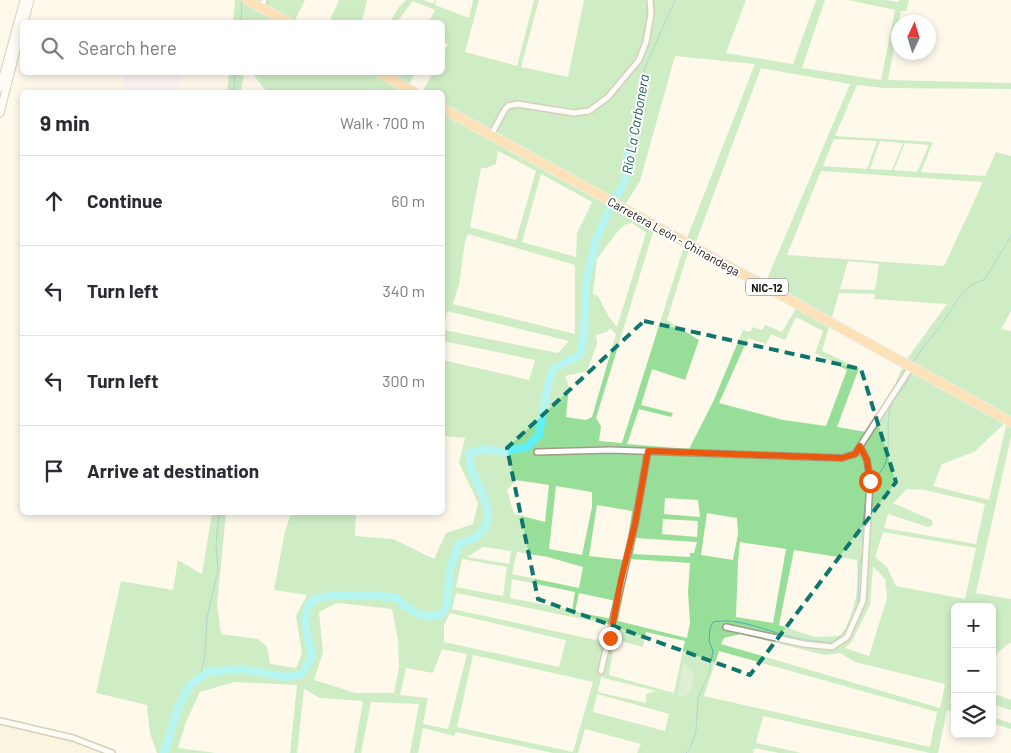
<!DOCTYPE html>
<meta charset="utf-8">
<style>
body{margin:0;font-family:Barlow,sans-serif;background:#f7f7f7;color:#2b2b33}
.controls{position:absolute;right:15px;bottom:15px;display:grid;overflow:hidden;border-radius:8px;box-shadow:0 2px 8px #0003}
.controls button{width:45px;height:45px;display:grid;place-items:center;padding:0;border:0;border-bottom:1px solid #e1e1e2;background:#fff;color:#2b2b33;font:25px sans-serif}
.compass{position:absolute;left:891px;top:15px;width:45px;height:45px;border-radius:50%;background:#fff;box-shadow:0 2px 8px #0003;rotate:4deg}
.stop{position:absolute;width:15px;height:15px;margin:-11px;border:4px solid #ea580c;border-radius:50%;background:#fff}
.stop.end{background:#ea580c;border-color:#fff;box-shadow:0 1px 5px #0008}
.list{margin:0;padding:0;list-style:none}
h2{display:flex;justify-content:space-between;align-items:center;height:65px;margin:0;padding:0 20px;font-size:21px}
h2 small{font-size:16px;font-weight:400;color:#7c7c81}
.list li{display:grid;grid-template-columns:32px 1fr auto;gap:15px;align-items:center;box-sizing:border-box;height:90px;padding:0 20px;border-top:1px solid #e1e1e2}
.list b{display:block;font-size:19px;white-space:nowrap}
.list em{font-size:16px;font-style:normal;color:#7c7c81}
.icon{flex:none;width:28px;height:28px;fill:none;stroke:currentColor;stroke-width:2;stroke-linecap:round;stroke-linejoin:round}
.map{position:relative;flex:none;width:1011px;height:753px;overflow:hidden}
.search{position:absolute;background:#fff;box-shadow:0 2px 8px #0003;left:20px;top:20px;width:425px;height:55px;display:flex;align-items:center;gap:12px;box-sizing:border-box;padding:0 18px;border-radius:8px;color:#7c7c81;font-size:19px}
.panel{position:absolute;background:#fff;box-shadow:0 2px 8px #0003;left:20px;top:90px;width:425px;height:425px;border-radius:8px}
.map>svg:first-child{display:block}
.built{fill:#f9eed0}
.medical{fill:#f9e9fb}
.green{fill:#b8e2b8}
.forest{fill:#97de98;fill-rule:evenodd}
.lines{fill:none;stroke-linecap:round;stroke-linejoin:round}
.stream{stroke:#4daeb1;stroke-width:1}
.river{stroke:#63eff6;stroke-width:8}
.street-casing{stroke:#a39b86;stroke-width:8}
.secondary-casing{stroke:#a39b86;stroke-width:9}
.highway-casing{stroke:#dbdad9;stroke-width:11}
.street{stroke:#fff;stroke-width:5}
.secondary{stroke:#fff;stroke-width:7}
.highway{stroke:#fdc57c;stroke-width:9}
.route{stroke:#ea580c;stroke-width:6}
.marked{fill:none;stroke:#0f766e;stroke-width:4;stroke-dasharray:10 6;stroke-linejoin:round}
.labels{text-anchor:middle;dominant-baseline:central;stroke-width:4;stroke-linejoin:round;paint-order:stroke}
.shield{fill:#fff;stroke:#5f5d58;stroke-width:1}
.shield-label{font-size:11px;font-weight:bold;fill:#1b1810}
.street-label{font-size:12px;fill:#1b1810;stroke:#fff}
.water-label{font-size:14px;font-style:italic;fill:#205b5e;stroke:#fff}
</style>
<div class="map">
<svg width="1011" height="753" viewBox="0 0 1011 753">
<rect width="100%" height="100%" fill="#fef9eb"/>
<path class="built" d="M 0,721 L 71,738 L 92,749 L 107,753 L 0,753 Z"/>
<path class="medical" d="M 125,73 L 125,72 L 182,73 L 178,92 L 121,92 Z"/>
<path class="green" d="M 684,661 L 694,675 L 690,692 L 682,697 L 678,695 Z"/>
<path class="forest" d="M 235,0 L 305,0 L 294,22 L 233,22 Z
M 339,0 L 367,0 L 362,22 L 329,22 Z
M 406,0 L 423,0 L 433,4 L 435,0 L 436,0 L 435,5 L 469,18 L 473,0 L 479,0 L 465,52 L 517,66 L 534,0 L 539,0 L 521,67 L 568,77 L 584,0 L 746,0 L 726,53 L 793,64 L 816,0 L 825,0 L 802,68 L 881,80 L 895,10 L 848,0 L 886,0 L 899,2 L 899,0 L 909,0 L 906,11 L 901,11 L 888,80 L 1011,83 L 1011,89 L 884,88 L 857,85 L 835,136 L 933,142 L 921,172 L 985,176 L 996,152 L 1011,156 L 1011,311 L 1001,329 L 1011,331 L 1011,437 L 976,593 L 1011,599 L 1011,642 L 997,653 L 992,667 L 992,607 L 955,607 L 955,691 L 949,703 L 955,705 L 955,712 L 947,710 L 938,753 L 930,753 L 763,716 L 756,743 L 801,753 L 779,753 L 755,748 L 753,753 L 637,753 L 641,744 L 585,729 L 578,753 L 553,753 L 456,732 L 454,736 L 423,728 L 418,753 L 410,753 L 419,704 L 371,702 L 361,753 L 354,753 L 363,701 L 320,698 L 304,689 L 297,753 L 290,753 L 297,685 L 234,682 L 200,692 L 186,722 L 178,748 L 216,753 L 157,753 L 150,734 L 147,705 L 96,693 L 121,581 L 173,590 L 178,560 L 202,574 L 212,513 L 226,513 L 217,605 L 221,634 L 258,639 L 267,647 L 270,664 L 296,668 L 302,653 L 296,616 L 307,595 L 274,590 L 285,531 L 291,513 L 356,513 L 355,536 L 393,539 L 434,559 L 446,533 L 473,524 L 478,503 L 459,463 L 465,438 L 443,436 L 443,360 L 529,380 L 535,360 L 443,341 L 442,92 L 422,92 L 433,73 L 442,72 L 443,54 L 448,44 L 443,42 L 442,22 L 429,22 L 435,10 L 413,1 L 397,22 L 390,22 L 398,8 ZM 675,56 L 755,64 L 685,243 L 622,443 L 599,441 L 601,426 L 596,418 L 655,226 L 623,208 L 640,181 ZM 761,68 L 850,84 L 764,286 L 798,305 L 782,332 L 765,325 L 762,330 L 753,327 L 750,332 L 743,330 L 713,402 L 689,449 L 627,444 L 639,409 L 671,417 L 673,413 L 641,405 L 652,369 L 685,380 L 699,340 L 667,320 L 690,246 L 694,247 ZM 834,139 L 877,141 L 867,169 L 823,166 ZM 880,141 L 903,143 L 892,170 L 870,169 ZM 905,143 L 929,145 L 917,172 L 894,170 ZM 498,151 L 536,171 L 516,240 L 470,227 L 481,168 L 486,168 L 496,164 ZM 821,171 L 982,182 L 983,182 L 944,266 L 787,255 ZM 541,174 L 592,202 L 577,233 L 576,257 L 522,242 ZM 632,223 L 646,233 L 617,327 L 609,317 L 598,296 L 593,294 L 597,259 L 618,231 L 624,225 ZM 468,234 L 575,265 L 575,334 L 453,304 L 459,285 L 465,242 ZM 848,261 L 879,264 L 875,290 L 840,289 ZM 839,293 L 875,294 L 874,299 L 947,304 L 904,363 L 888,401 L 866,432 L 837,427 L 859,368 L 822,351 ZM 447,311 L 569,341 L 558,353 L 444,330 ZM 796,317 L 823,331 L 815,353 L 847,370 L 826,426 L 783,420 L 719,403 L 748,338 L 766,344 L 771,334 L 785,340 ZM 610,328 L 616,334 L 592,417 L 586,420 L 566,417 L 569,386 L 565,376 L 587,371 L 597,344 L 596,335 L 607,332 ZM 1007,421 L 989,500 L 933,486 L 942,464 L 974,452 ZM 516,480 L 549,485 L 545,522 L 514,514 L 507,490 ZM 556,486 L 592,492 L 592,507 L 582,555 L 549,549 ZM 907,489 L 925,490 L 985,504 L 976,544 L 884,528 L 888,514 L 928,527 L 933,525 L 932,520 L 893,503 ZM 665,498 L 698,500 L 700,517 L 664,514 ZM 597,505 L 632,511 L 625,560 L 589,556 ZM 707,513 L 737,518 L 738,534 L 733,560 L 701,555 ZM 663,519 L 698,521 L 697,537 L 662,534 ZM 883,532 L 976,548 L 965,599 L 896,586 L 887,567 L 875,557 ZM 636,538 L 696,542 L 697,542 L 694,553 L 690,553 L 690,557 L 633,554 ZM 740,542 L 786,549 L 773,623 L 736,617 L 738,561 ZM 483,547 L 511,551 L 509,564 L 467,557 ZM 794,550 L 857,560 C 859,594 856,606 842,636 L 815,637 L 779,625 ZM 517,552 L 548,557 L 583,567 L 579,588 L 512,574 ZM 462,559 L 507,567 L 503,596 L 456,587 ZM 630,559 L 690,563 L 688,592 L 690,623 L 687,638 L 618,621 ZM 873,566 L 885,579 L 887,598 L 869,656 L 845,648 L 852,641 L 870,605 ZM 512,579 L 575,592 L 572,610 L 510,598 ZM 456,593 L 612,625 L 610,638 L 643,647 L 646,632 L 685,641 L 674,693 L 609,675 L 614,644 L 452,609 ZM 579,593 L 616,601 L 613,619 L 575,612 ZM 337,603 L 392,609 L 398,640 L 399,667 L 394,693 L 356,693 L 314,680 L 323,652 L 319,612 ZM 450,613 L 566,640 L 559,667 L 444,642 L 444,625 ZM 741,634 L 824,655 L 840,653 L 855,662 L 945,684 L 940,708 L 721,644 L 724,638 ZM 442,649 L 467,654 L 448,729 L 423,724 L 428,698 L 400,695 L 406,668 L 433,673 ZM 719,651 L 937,712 L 930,747 L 704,696 ZM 473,655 L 593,682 L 573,752 L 457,727 ZM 684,662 L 694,675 L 690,692 L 682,697 L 678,695 ZM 601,677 L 608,679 L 656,691 L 646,694 L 646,703 L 598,692 ZM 597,694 L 669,714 L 665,731 L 593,712 Z
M 229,73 L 244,73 L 241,92 L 227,92 Z
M 252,73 L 415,73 L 407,88 L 414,92 L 267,92 Z
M 992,693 L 1011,700 L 1011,710 L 992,704 Z
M 992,717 L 1011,723 L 1011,729 L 992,723 Z"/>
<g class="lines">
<path class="stream" d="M 241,22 L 242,0
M 234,92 L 235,72
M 627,151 L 644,70 L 675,0
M 913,364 L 919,353 L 942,324 L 958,299 L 971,285 L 985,279 L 1011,236
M 872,479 C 875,477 879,474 881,471 C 894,455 884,426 891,406 C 896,394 909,386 910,373
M 858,606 L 859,566 L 863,554 L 862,533 L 866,499
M 200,678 L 205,654 L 207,618 L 218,570 L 216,546 L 219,512
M 686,753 L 690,749 L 696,731 L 698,698 L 709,673 L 713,651 L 709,641 L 710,628 L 713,622 C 739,617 765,631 789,636 C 804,640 817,641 832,643 L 850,626"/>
<path class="river" d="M 164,753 L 178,708 L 190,685 L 208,672 L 241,669 L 286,677 L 302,674 L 312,657 L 305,623 L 307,608 L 314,599 L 329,596 L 380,596 L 397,598 L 406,607 L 422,616 L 440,615 L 447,606 L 450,568 L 459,544 C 465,542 473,540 477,536 C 500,519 481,491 472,472 C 470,467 470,459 469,453 L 484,449 L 501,452 L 527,447 L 539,435 L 548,385 L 553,369 L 580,355 L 584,335 L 586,283 L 596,240 L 606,216 L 626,179 L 627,151"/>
<g class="street-casing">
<path id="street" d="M 262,8 L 264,0
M 491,135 L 504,111 L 508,106 L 517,104 L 574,113 L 589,111 L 608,97 L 639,60 L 646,42 L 651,14 L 650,0
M 537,452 L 610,450 L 842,458 L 855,454 L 911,367
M 726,627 L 804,644 L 832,647 L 847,637 L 863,601 L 870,481 L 867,460 L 860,446
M 601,671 L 635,524 L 648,451
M 0,721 L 73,738 L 112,753"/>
</g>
<g class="secondary-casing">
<path id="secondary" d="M 24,22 L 30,0
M 0,88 L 24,0
M 0,113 L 22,27"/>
</g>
<g class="highway-casing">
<path id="highway" d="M 247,0 L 288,22
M 378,72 L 414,92
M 442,108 L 1011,422"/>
</g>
<use href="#street" class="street"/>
<use href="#secondary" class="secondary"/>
<use href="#highway" class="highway"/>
</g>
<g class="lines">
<path class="route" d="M 610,638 L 621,580 L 635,524 L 648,451 L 842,458 L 855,454 L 860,446 L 867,460 L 870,481"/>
</g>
<path d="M0 0H1011V753H0ZM 644,321 L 861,369 L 896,482 L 750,675 L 538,599 L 507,448 Z" fill="#fef9eb" fill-opacity=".55" fill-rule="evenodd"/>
<path class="marked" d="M 644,321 L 861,369 L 896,482 L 750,675 L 538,599 L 507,448 Z"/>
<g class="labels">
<rect class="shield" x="746" y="278.5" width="42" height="17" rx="4"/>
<g class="shield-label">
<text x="767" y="287">NIC-12</text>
</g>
<g class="street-label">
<text transform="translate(674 236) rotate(29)">Carretera León - Chinandega</text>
</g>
<g class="water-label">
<text transform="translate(635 124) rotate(-80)">Río La Carbonera</text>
</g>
</g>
</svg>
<div class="controls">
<button>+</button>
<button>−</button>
<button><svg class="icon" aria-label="layers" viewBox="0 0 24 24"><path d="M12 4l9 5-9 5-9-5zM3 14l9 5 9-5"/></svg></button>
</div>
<svg class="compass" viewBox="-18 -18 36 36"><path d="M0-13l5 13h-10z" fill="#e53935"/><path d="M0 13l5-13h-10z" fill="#7c7c81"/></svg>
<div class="stop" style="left:870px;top:481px"></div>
<div class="stop end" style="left:610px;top:638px"></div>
<div class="search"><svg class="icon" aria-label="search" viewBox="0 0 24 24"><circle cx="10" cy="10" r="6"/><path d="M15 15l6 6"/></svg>Search here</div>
<section class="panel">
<h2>9 min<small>Walk · 700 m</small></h2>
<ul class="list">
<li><svg class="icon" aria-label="ahead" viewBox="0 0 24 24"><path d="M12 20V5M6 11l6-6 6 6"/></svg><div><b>Continue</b></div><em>60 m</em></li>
<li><svg class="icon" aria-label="left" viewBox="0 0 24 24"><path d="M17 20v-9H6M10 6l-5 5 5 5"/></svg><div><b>Turn left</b></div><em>340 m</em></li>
<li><svg class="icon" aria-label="left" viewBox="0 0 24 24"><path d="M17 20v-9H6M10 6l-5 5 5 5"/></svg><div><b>Turn left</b></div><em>300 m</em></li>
<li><svg class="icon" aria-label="arrive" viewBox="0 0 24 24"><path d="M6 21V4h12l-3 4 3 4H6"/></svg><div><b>Arrive at destination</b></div></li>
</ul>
</section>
</div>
